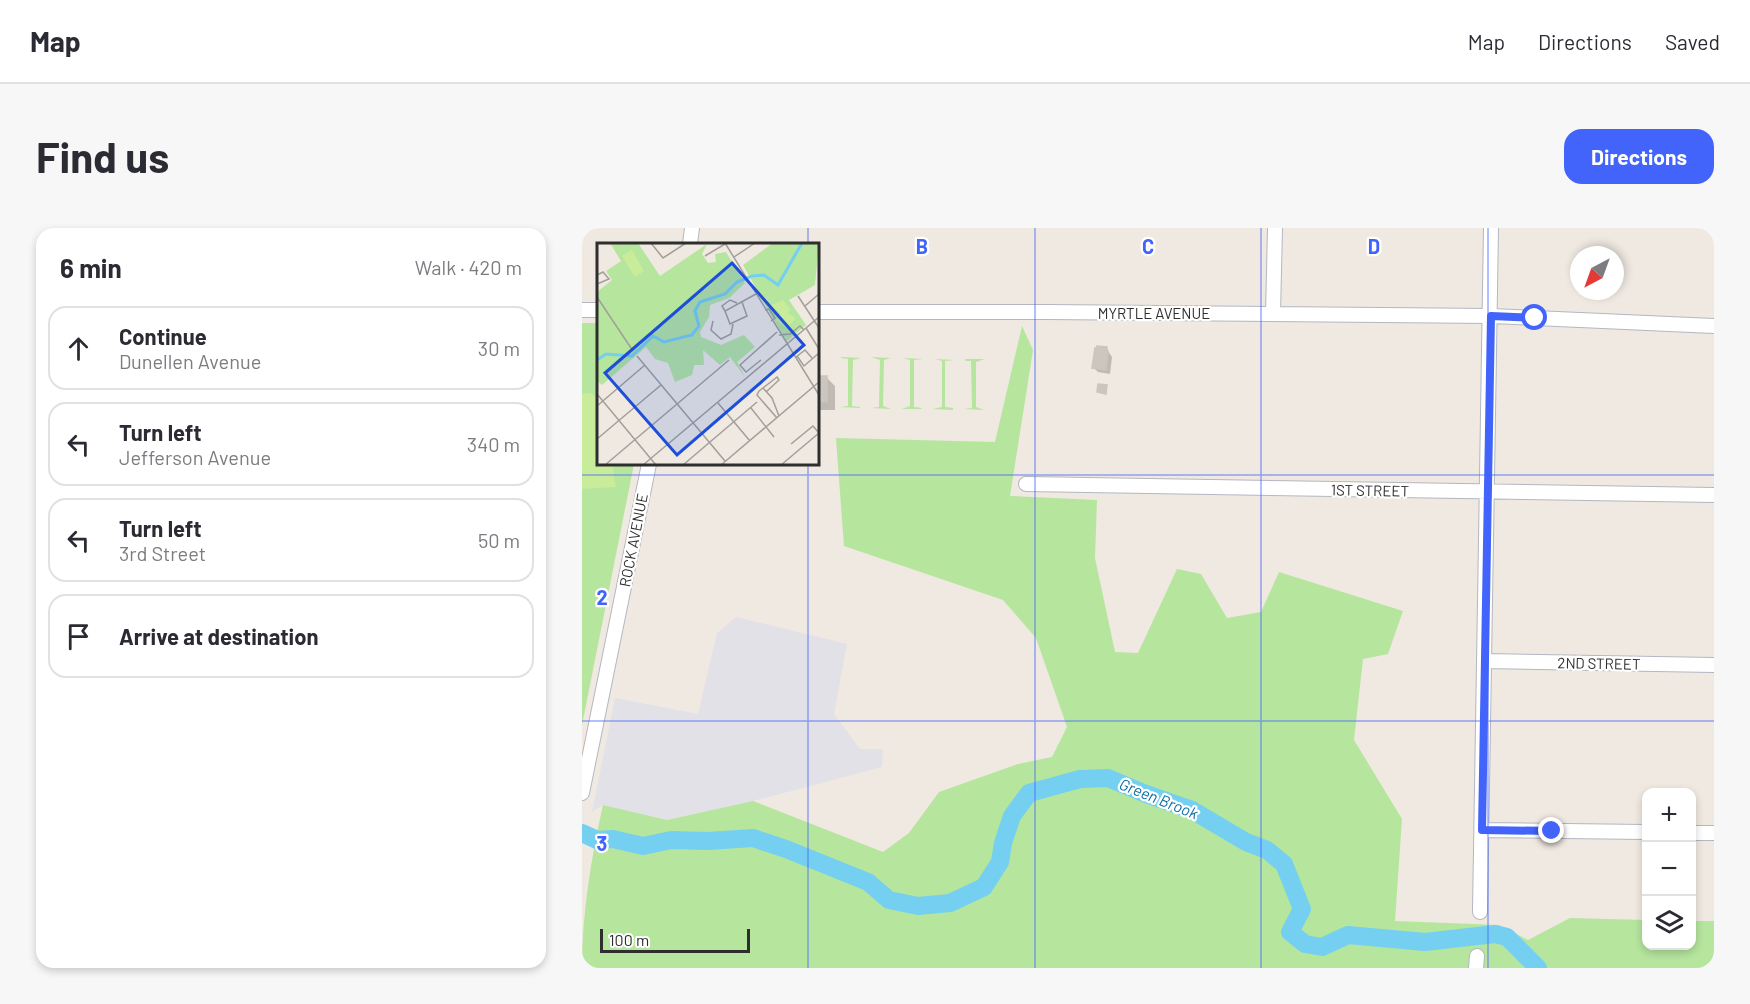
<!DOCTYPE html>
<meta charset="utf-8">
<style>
body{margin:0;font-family:Barlow,sans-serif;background:#f7f7f7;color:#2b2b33}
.controls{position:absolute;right:18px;bottom:18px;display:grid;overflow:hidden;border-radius:12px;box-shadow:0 3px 9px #0003}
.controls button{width:54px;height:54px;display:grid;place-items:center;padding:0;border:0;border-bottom:2px solid #e1e1e2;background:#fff;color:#2b2b33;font:30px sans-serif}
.compass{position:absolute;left:988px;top:18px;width:54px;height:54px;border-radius:50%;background:#fff;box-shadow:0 3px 9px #0003;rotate:221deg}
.scale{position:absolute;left:18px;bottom:15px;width:150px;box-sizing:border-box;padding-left:6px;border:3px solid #2e2e2e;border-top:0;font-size:16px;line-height:21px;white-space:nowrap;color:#2e2e2e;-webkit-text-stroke:4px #fff;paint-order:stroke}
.stop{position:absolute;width:18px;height:18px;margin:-14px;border:4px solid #4264fb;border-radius:50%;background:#fff}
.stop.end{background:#4264fb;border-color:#fff;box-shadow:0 2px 6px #0008}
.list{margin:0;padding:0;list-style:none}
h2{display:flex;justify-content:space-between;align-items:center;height:78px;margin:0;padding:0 24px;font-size:26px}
h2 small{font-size:20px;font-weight:400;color:#7c7c81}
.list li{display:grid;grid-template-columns:39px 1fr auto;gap:18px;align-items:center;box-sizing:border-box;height:84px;margin:0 12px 12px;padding:0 12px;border:2px solid #e1e1e2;border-radius:18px}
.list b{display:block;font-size:22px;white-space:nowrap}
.list p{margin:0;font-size:20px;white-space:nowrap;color:#7c7c81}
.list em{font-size:20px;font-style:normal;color:#7c7c81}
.icon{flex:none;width:33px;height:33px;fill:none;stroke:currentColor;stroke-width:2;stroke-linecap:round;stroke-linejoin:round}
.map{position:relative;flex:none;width:1132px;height:740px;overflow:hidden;border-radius:18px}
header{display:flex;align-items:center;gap:36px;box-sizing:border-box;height:84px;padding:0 30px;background:#fff;border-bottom:2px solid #e1e1e2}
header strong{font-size:28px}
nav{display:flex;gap:33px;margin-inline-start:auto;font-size:21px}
.intro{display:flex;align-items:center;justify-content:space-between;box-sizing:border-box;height:144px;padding:0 36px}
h1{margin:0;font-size:42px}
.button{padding:15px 27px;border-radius:18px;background:#4264fb;color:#fff;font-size:21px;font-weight:700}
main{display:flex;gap:36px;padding:0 36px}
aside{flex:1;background:#fff;border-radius:18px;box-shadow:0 3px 9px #0003}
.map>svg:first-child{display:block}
.industrial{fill:#e3e1e8}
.green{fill:#b6e59e}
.pitch{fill:#c9ec9a}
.shadow{fill:#0003}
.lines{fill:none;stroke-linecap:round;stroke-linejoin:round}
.river{stroke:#75cff0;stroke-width:18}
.building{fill:#cbc7bf;stroke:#cbc5ba;stroke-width:1.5}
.minor-casing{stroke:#b4b7c1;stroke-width:16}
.minor{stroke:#fff;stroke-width:14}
.route{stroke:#4264fb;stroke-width:8}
.grid{fill:none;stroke:#4264fb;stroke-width:1.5;stroke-opacity:0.55}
.labels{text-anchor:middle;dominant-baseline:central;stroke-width:4.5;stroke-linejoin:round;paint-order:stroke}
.street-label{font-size:15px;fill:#2e2e2e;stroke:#fff}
.water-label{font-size:16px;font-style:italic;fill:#0d6fa3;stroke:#fff}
.inset-river{fill:none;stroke:#75cff0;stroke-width:3}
.inset-road{fill:none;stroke:#a29e99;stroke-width:1.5}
.view{fill:#1d4ed8;fill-opacity:0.15;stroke:#1d4ed8;stroke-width:3}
.inset-edge{fill:none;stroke:#2e2e2e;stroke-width:3}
.grid-label{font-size:20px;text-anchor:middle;font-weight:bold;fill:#4264fb;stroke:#fff;stroke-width:4.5;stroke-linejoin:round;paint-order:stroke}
</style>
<header>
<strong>Map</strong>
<nav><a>Map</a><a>Directions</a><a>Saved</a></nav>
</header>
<div class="intro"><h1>Find us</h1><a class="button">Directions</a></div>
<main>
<aside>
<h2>6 min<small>Walk · 420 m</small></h2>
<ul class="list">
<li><svg class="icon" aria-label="ahead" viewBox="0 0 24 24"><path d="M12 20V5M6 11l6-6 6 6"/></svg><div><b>Continue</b><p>Dunellen Avenue</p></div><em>30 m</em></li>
<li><svg class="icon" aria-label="left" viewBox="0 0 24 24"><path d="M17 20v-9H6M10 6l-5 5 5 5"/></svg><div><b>Turn left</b><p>Jefferson Avenue</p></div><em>340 m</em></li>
<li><svg class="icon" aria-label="left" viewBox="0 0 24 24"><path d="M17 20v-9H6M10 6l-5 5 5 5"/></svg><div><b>Turn left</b><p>3rd Street</p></div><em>50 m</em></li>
<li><svg class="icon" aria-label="arrive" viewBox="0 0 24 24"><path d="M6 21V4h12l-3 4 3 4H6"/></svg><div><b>Arrive at destination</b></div></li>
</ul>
</aside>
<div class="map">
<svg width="1132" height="740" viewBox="0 0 1132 740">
<rect width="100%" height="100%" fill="#efe9e1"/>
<path class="industrial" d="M 154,389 L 265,416 L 252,486 L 278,521 L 301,521 L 300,539 L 171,573 L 85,592 L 21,577 L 10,584 L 33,470 L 116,486 L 135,405 Z"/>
<path class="green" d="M 0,95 L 16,95 L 16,236 L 52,236 L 0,497 Z
M 440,98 L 451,122 L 428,268 L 515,272 L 513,330 L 533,424 L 556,425 L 595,341 L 619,346 L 645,390 L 679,384 L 697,344 L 821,383 L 806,426 L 781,431 L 772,512 L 820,591 L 813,693 L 917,697 L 946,712 L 988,690 L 1064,692 L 1064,718 L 1110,718 L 1110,693 L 1132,693 L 1132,740 L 0,740 C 0,686 9,630 21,577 L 85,592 L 171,573 L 301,624 L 327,605 L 357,564 L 436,536 L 470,529 L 485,499 L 454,410 L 421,372 L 262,318 L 254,210 L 413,214 Z
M 259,129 L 279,130 L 271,132 L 270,178 L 278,179 L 278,180 L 258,179 L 266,178 L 266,131 L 259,130 Z
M 289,129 L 309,130 L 302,132 L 301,178 L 309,181 L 289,180 L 297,179 L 298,132 Z
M 321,130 L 341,131 L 332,132 L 332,179 L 340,180 L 339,181 L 320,181 L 328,178 L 328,132 Z
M 353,131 L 372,132 L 363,133 L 363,179 L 371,180 L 371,182 L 351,181 L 360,179 L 360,133 Z
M 383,131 L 403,131 L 394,134 L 394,179 L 402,182 L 382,181 L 390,180 L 389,133 L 384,133 Z"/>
<path class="pitch" d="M 9,165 L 16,171 L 16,236 L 30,236 L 34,259 L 0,261 L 0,166 Z"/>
<path class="shadow" d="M 524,120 L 530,129 L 528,146 L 516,144 L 512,140 Z
M 236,149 L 244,149 L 253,158 L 253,182 L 236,182 Z"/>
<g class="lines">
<path class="river" d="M 0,605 L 15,612 L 31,611 L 61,618 L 89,612 L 126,613 L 171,610 L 204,621 L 286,654 L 307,672 L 336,678 L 368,675 L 402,659 L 418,634 L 421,615 L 430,588 L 447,565 L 498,551 L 526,550 L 564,566 L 610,582 L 664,614 L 685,622 L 702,636 L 720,681 L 708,704 L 723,716 L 740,719 L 766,707 L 843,714 L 913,706 L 925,709 L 956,740"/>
</g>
<path class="building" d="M 515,118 L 525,119 L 525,122 L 526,123 L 524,142 L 510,140 L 513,120 L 514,121 Z
M 236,148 L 245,148 L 245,174 L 236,173 Z
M 516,156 L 525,157 L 524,166 L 515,164 Z"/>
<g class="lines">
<g class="minor-casing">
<path id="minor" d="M 108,16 L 110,0
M 0,82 L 16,82
M 236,84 L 466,84 L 909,88 L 1132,98
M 691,86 L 693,0
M 444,256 L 1132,267
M 903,433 L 1132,437
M 0,565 L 67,236
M 900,602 L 1064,604
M 1110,605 L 1132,605
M 898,684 L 909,0
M 894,740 L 895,728"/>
</g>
<use href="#minor" class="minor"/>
</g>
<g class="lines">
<path class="route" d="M 953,90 L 909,88 L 900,602 L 970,603"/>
</g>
<path class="grid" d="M 226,0 L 226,16M 453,0 L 453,740M 679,0 L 679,740M 906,0 L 906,740M 226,236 L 226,740M 0,247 L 1132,247M 0,493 L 1132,493"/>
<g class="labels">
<g class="street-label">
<text x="572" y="85">MYRTLE AVENUE</text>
<text transform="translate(788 262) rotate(1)">1ST STREET</text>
<text transform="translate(51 312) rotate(-79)">ROCK AVENUE</text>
<text transform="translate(1017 435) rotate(1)">2ND STREET</text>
</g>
<g class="water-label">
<text transform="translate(577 570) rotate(22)">Green Brook</text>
</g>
</g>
<g transform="translate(15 15)">
<rect width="222" height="222" fill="#efe9e1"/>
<path d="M 13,0 L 41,0 L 63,33 L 110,1 L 105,11 L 111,20 L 119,19 L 118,11 L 129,9 L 148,40 L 132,55 L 113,62 L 112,74 L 103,89 L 104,94 L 124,102 L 147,92 L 158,104 L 140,119 L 148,134 L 133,114 L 123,122 L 106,107 L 107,122 L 97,122 L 95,132 L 78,139 L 71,120 L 58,116 L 49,104 L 5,142 L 0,138 L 0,49 L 15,37 L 9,28 L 24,18 ZM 176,0 L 222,0 L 218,42 L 192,57 L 209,82 L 189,99 L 146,22 Z" fill="#b6e59e"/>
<path d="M 35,7 L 47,28 L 38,34 L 25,13 ZM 186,57 L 194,67 L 190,70 L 199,75 L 190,85 L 178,77 L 184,71 L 173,63 Z" fill="#c9ec9a"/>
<path class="inset-river" d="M 0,117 L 9,111 L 35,113 L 56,93 L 67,99 L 95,92 L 102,83 L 98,68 L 103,59 L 128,51 L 140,39 L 155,33 L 167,32 L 181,42 L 205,0"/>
<path class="inset-road" d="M 54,0 L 66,15 L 89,0M 128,0 L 222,152M 108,13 L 128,1M 137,14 L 158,0M 0,41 L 12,36 L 6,29 L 0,32M 201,53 L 222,85M 0,54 L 36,108M 145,59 L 150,73 L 133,81 L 128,68 L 159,51M 208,63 L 222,51M 168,67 L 172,66 L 178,75 L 174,78M 128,68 L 125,63 L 133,57 L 140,60M 116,78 L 114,87 L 124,96 L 134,91 L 136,81M 209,85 L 222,106M 182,92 L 193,91 L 203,83 L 207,87M 40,113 L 128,218M 200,113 L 207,123 L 222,110M 199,114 L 208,107 L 215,115M 164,117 L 149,129 L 143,122 L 180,89M 166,145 L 180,134 L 182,137 L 169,149M 162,148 L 166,145 L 175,155 L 182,173M 162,148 L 160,152 L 180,175M 0,151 L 59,222M 121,160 L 153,198M 0,163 L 48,122M 154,165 L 177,194M 0,196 L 64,142M 194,201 L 216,183 L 222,190M 8,222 L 132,117M 46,222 L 222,74M 86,222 L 160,159M 124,222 L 222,139M 184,222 L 222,190"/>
<path class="view" d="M 135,20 L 207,102 L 80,212 L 8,130 Z"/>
<rect width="222" height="222" class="inset-edge"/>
</g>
<g class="grid-label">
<text x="340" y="26">B</text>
<text x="566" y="26">C</text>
<text x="792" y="26">D</text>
<text x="20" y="377">2</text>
<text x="20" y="623">3</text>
</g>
</svg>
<div class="controls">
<button>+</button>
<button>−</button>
<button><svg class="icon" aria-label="layers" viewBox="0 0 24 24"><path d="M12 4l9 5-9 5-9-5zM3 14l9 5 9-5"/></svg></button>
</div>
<svg class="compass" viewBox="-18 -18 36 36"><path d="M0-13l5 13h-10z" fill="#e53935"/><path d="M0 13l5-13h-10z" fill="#7c7c81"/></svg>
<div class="scale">100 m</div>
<div class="stop" style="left:953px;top:90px"></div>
<div class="stop end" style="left:970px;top:603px"></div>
</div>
</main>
